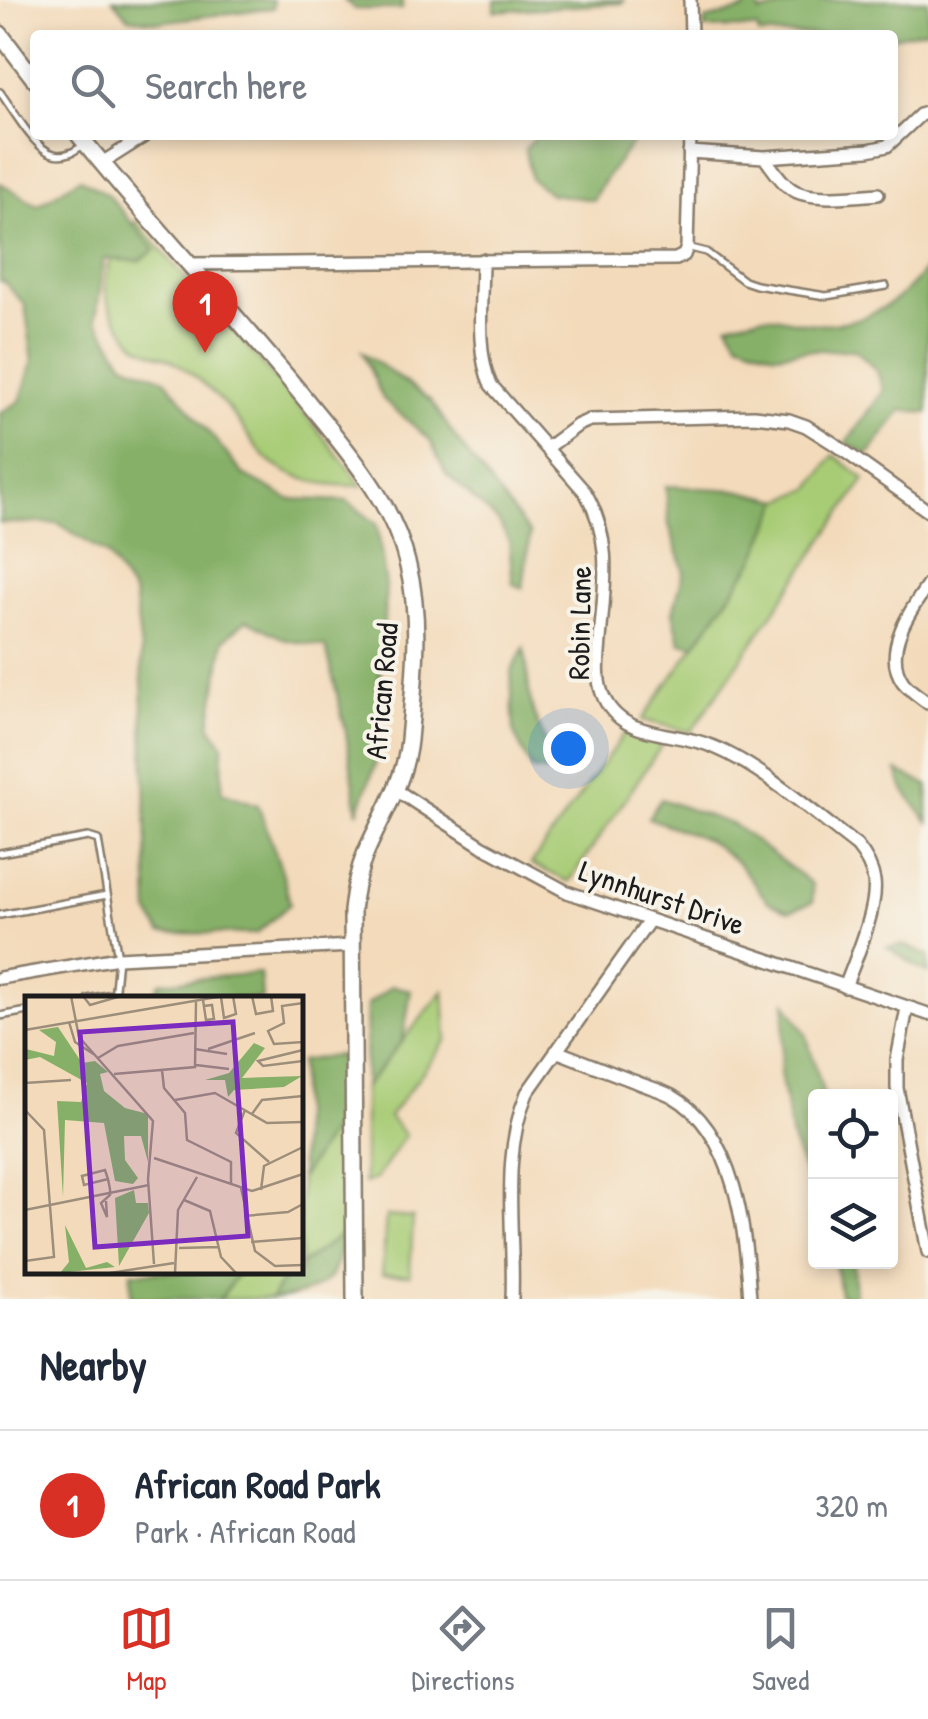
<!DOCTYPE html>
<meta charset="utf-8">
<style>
body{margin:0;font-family:"Patrick Hand",sans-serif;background:#f2f2f3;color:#1f2937}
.controls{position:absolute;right:30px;bottom:30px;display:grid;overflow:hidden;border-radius:10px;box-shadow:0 5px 15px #0003}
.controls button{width:90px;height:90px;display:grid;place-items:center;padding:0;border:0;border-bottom:2px solid #e0e1e3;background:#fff;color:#1f2937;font:50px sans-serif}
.you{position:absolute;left:568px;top:748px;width:35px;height:35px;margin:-25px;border:8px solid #fff;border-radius:50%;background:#1a73e8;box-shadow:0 0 0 15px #1a73e833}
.badge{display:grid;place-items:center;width:65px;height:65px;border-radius:50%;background:#d93025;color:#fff;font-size:32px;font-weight:700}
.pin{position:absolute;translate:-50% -82px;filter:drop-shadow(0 2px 5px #0008)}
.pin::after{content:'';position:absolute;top:52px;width:35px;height:30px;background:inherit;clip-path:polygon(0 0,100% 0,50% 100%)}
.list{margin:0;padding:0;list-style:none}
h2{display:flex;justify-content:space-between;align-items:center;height:130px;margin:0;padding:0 40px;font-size:42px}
h2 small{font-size:32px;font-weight:400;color:#747a83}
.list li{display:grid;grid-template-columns:65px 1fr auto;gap:30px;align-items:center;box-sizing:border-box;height:150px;padding:0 40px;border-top:2px solid #e0e1e3}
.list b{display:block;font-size:38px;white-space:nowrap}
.list p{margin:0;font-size:32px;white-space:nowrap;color:#747a83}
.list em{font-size:32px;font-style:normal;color:#747a83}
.icon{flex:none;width:55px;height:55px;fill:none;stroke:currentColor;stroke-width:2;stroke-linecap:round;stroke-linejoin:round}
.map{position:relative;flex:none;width:928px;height:1299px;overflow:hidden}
.search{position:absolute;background:#fff;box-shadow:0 5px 15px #0003;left:30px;right:30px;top:30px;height:110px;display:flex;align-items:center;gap:25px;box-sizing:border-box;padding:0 35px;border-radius:10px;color:#747a83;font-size:38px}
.sheet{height:280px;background:#fff}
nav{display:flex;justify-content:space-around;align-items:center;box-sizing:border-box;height:140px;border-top:2px solid #e0e1e3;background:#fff;font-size:28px;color:#747a83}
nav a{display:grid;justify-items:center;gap:5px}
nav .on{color:#d93025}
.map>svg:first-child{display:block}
.green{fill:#a8cc76;stroke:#627449;stroke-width:2.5}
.forest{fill:#86b067;stroke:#516642;stroke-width:2.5}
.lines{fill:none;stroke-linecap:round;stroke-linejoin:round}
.lane-casing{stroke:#887b6b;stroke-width:10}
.street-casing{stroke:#887b6b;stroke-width:16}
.secondary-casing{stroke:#887b6b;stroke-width:20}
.lane{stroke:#fff;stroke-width:5}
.street{stroke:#fff;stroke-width:11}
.secondary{stroke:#fff;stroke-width:15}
.labels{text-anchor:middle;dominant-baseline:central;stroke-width:8;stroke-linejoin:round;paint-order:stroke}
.street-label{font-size:30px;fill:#1c1c1c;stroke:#f7f3e8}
.inset-road{fill:none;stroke:#9d8e7b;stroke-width:2.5}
.view{fill:#7b2cbf;fill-opacity:0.15;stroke:#7b2cbf;stroke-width:5}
.inset-edge{fill:none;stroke:#1c1c1c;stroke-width:5}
</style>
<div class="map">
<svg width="928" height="1299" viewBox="0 0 928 1299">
<rect width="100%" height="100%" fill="#f7f3e8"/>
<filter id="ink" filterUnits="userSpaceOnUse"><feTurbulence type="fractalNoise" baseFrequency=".01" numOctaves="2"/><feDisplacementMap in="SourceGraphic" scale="20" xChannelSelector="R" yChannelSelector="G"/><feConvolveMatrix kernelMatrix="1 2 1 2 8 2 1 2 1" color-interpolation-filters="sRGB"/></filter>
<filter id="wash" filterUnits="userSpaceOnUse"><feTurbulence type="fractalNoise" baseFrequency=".0048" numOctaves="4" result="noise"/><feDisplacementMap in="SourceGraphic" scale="40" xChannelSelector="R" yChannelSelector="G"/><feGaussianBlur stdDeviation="2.25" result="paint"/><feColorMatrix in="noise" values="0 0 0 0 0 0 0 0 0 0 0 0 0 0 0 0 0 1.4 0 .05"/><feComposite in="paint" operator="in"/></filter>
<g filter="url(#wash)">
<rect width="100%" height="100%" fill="#f3daba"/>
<path class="green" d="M 136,221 C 212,309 292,393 362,486 C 331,486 300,483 273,464 C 255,451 241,421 224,404 C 208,388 191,371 171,360 C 162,355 151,353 142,348 C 130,341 110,312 107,298 C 100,268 120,243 136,221 Z
M 834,455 L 865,479 L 691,732 L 642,720 L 754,561 L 781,500 L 810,489 Z
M 626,731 L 662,745 L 569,882 L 531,864 Z
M 444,990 L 447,1039 L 389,1117 L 405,1135 L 376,1179 L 364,1183 L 364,1088 Z
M 341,1117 L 346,1231 L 300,1265 L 300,1179 Z
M 386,1216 L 413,1218 L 410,1275 L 382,1274 Z
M 239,1272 L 290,1272 L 284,1276 L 271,1299 L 220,1299 Z"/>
<path class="forest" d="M 113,0 L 273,0 L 273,8 L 159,22 L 129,18 Z
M 344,0 L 402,0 L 402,9 L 355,9 Z
M 495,0 L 624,0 L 622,3 L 495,11 Z
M 748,0 L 759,0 L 760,13 L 813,0 L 928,0 L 928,29 L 893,37 L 893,35 L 759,35 L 757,28 L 704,29 L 705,20 L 744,10 Z
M 537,135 L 638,135 C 623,157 604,176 593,200 L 551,194 L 531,179 L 525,149 Z
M 80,178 L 108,195 L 155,250 L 139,261 L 104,259 L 96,319 L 124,363 L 165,379 L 244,475 L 289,499 L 347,501 L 377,524 L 386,586 L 375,766 L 358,812 L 346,733 L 326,647 L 286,640 L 246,620 L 224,640 L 210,725 L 223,745 L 222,792 L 258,805 L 282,871 L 290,904 L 256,934 L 161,933 L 149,912 L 141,650 L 134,595 L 107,555 L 58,523 L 0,523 L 0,413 L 20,401 L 33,361 L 25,305 L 4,282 L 0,281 L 0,183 L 38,205 Z
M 928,265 L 928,413 L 902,410 L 868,455 L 846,443 L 884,390 L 876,370 L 855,350 L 807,350 L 775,354 L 738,341 L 728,324 C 740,321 755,316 767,316 C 780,317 793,322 806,323 C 857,329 900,306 928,265 Z
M 362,352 L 431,401 L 457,440 L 530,534 L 523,588 L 513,584 L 509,542 L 499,522 L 446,474 L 430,440 L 383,399 Z
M 666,486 L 736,490 L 781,500 L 754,561 L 695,645 L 680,643 L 673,612 L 684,571 L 669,525 Z
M 524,648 C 528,665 527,680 530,697 C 534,724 550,750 562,774 L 532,770 L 514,734 L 511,672 Z
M 897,771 L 928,785 L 928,822 L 904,790 Z
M 661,799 L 734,825 L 812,884 L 813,902 L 790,911 L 768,902 L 738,863 L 708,840 L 648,818 Z
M 905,945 L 928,956 L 928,974 L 887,947 Z
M 260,973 L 262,999 L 152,999 L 160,982 Z
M 392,986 L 411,990 L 403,1040 L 364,1088 L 367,1005 Z
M 786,1002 L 806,1034 L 824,1096 L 816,1096 L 815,1222 L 813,1198 L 792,1139 L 780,1073 Z
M 340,1055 L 341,1117 L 300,1179 L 300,1061 Z
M 346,1231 C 341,1245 338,1265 330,1277 C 318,1291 288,1299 271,1299 C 279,1285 283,1272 300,1272 L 300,1265 Z
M 835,1262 L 853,1262 L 855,1299 L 840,1295 Z
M 131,1272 L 239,1272 L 220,1299 L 131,1299 Z"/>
</g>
<g filter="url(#ink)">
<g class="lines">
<g class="lane-casing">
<path id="lane" d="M 0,92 C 12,108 35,150 54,154 C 66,157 75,151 85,144
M 690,248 L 706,252 L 744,281 L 756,285 L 826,296 L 886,286
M 0,853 L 88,837 L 98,840 L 118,958 L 114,999
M 0,915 L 107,895
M 88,999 L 116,993
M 0,1016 L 28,1011"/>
</g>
<g class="street-casing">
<path id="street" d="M 690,0 L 691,35
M 689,152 L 764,157 C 772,167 780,181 790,188 C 808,202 856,196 878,194
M 764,157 L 868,150 L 887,146 L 920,115 L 928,112
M 102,163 L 146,135
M 482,260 C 482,298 475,352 491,385 L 585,492 C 614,541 604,587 600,640 C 599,657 596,677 602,693 C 618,738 669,731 706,744 C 754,760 816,815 857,846 C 866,857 872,867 874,881 C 878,908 855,960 845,987
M 188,264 L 676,259 L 684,255 L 687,247 L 690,135
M 547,448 L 578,425 L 590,420 L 754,416 L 789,420 L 806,426 L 833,443 L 928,511
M 928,585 C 911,609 881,651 903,682 C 909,690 920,697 928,703
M 396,790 L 482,846 L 567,892 L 928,1014
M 0,978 L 118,958 L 352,946
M 907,1008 L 897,1060 L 897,1088 L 928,1252
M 556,1051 C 582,1061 609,1072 636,1082 C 648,1087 661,1090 672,1096 C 736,1132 746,1233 750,1299
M 512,1299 C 515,1231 500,1157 527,1093 L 649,921"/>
</g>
<g class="secondary-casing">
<path id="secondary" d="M 0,34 L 35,80
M 79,135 C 152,226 233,310 306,400 C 347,451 393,501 408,566 C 422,623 414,682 409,740 C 405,781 382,815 366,852 C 358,871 354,891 352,911 L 355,1299"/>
</g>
<use href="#lane" class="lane"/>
<use href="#street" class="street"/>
<use href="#secondary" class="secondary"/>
</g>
</g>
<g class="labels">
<g class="street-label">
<text transform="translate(579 623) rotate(-89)">Robin Lane</text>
<text transform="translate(381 691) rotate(-85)">African Road</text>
<text transform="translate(662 897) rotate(19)">Lynnhurst Drive</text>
</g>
</g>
<g transform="translate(25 996)">
<rect width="278" height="278" fill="#f3daba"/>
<path d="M 33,31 L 57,67 L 70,65 L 83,76 L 75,78 L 79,95 L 100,112 L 123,118 L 123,166 L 116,140 L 99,140 L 100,164 L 113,182 L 108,188 L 90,185 L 79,127 L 40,124 L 38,201 L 32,105 L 56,106 L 62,87 L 15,61 L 0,64 L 1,53 L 29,60 L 31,46 L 14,34 ZM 229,47 L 240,52 L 217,82 L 277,80 L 259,91 L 209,94 L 203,101 L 200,84 L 180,84 L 204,77 ZM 109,194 L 111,207 L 123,207 L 124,217 L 94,270 L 90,202 ZM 40,229 L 61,272 L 82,266 L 90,271 L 35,277 L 44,266 Z" fill="#86b067"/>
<path class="inset-road" d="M 46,0 L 54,41 L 128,125 L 123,183 L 129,268M 58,0 L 65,9 L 96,0M 227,0 L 231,18 L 248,15 L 246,0M 196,1 L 199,22 L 211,18 L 208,0M 178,4 L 181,24 L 189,23 L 187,9 L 179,10M 278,7 L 257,10 L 259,27 L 243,35 L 249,48 L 278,46M 44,26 L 50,46 L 70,59M 0,34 L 198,0M 170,53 L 202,58M 183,53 L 230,37M 278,54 L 233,65 L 238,70 L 278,65M 73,62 L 93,50 L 169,37M 171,69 L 204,73M 137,74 L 139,92 L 160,117 L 162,144 L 206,166 L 206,189M 89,78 L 170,71 L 171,6M 0,87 L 46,84M 150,104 L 190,97 L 242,127 L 278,126M 0,114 L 19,134 L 29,261 L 0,265M 220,114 L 211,137 L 244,166M 227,118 L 237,104 L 278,100M 129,162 L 227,195 L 278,178M 216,192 L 230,255 L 250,270 L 278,269M 236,194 L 239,170 L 278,151M 159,204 L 185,215 L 196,261 L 211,277M 81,205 L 82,221 L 76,207 L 85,199 L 85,193 L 83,183 L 80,174 L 57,180 L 59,189 L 83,183M 0,214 L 124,189M 219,220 L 263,216 L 278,208M 226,246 L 278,242M 154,252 L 194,251M 85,277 L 149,267M 150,277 L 153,214 L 172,181"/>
<path class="view" d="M 208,26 L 223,240 L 70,251 L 55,36 Z"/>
<rect width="278" height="278" class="inset-edge"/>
</g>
</svg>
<div class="controls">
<button><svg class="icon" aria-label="locate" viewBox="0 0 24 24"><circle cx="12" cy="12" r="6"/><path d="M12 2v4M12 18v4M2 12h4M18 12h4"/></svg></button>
<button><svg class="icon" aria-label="layers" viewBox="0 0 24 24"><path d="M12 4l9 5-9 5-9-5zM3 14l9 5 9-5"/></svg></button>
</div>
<div class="you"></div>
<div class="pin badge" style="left:205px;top:353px">1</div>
<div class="search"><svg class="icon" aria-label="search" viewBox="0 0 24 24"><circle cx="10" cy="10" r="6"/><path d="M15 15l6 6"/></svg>Search here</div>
</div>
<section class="sheet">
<h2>Nearby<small></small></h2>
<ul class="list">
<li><span class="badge">1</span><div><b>African Road Park</b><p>Park · African Road</p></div><em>320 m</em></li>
</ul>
</section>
<nav>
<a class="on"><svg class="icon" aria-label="map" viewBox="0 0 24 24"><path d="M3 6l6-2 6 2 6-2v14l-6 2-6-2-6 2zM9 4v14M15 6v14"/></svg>Map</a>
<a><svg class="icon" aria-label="directions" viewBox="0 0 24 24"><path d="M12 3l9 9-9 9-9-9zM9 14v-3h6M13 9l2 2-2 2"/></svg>Directions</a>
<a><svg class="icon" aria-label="saved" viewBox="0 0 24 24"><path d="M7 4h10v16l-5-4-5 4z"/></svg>Saved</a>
</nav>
